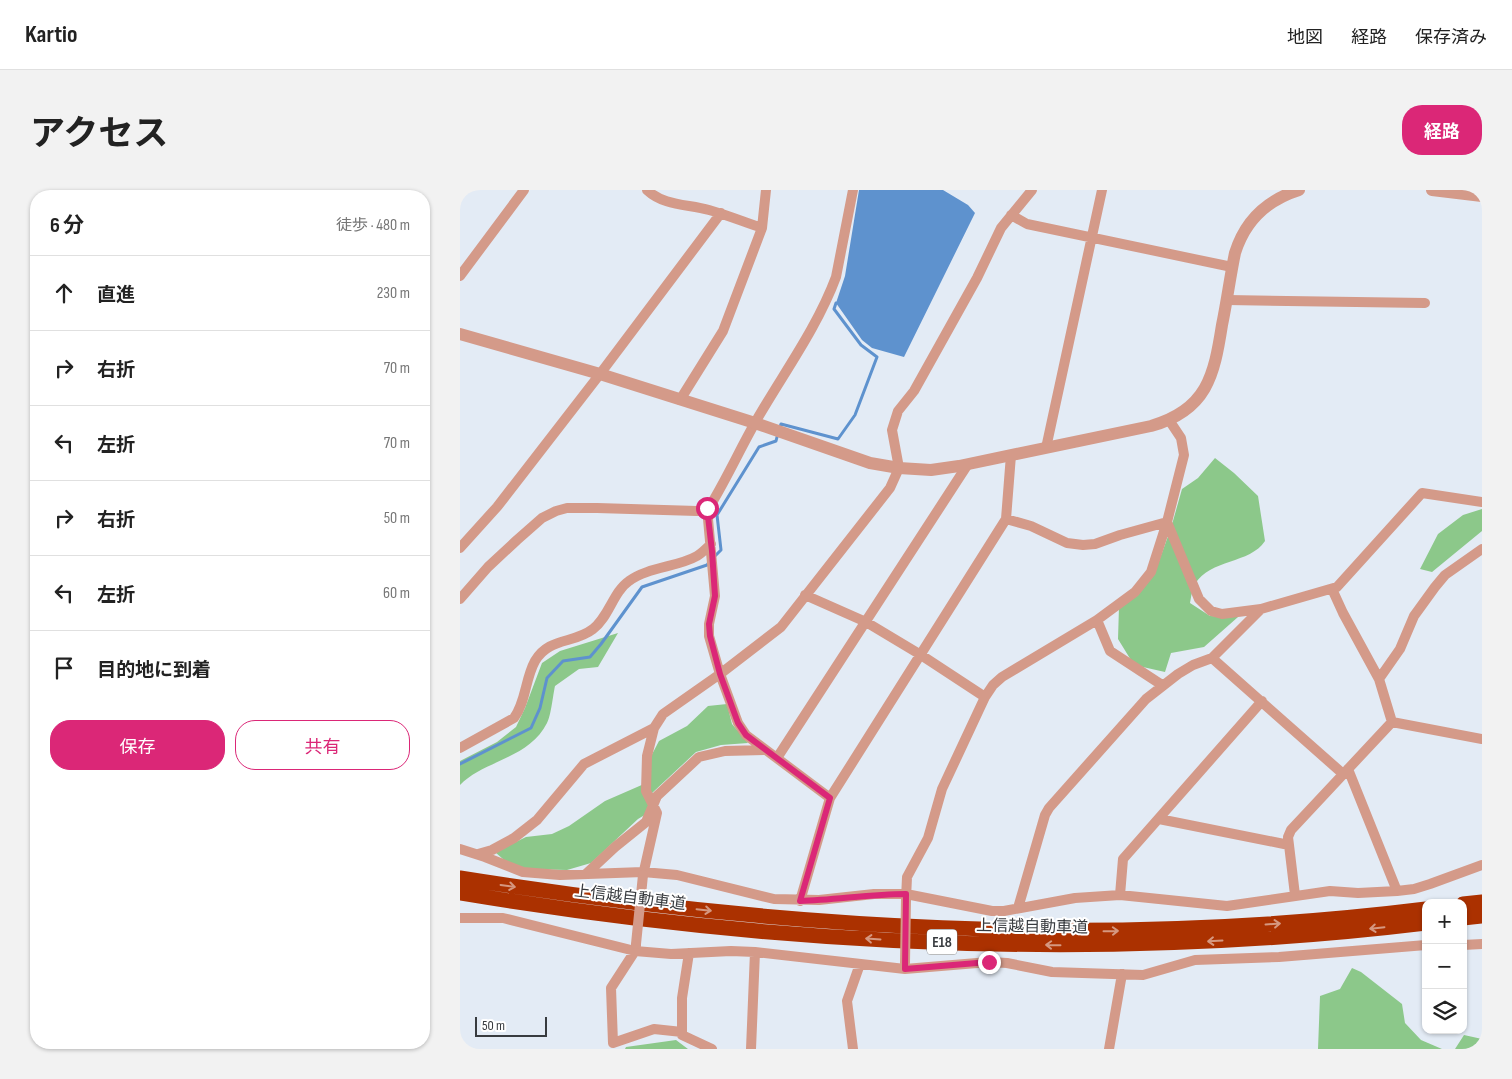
<!DOCTYPE html>
<html lang="ja">
<meta charset="utf-8">
<style>
body{margin:0;font-family:"Sofia Sans Condensed","Noto Sans JP",sans-serif;background:#f2f2f2;color:#222}
.controls{position:absolute;right:15px;bottom:15px;display:grid;overflow:hidden;border-radius:10px;box-shadow:0 1px 4px #0004}
.controls button{width:45px;height:45px;display:grid;place-items:center;padding:0;border:0;border-bottom:1px solid #e0e0e0;background:#fff;color:#222;font:25px sans-serif}
.scale{position:absolute;left:15px;bottom:12px;width:72px;box-sizing:border-box;padding-left:5px;border:2px solid #383b3f;border-top:0;font-size:14px;line-height:18px;white-space:nowrap;color:#383b3f;-webkit-text-stroke:4px #fff;paint-order:stroke}
.stop{position:absolute;width:15px;height:15px;margin:-11px;border:4px solid #db2777;border-radius:50%;background:#fff}
.stop.end{background:#db2777;border-color:#fff;box-shadow:0 1px 5px #0008}
.list{margin:0;padding:0;list-style:none}
h2{display:flex;justify-content:space-between;align-items:center;height:65px;margin:0;padding:0 20px;font-size:21px}
h2 small{font-size:16px;font-weight:400;color:#767676}
.list li{display:grid;grid-template-columns:32px 1fr auto;gap:15px;align-items:center;box-sizing:border-box;height:75px;padding:0 20px;border-top:1px solid #e0e0e0}
.list b{display:block;font-size:19px;white-space:nowrap}
.list em{font-size:16px;font-style:normal;color:#767676}
.actions{display:flex;gap:10px;padding:15px 20px}
.actions a{flex:1;padding:11px 0;border:1px solid #db2777;border-radius:20px;text-align:center;font-size:18px;color:#db2777}
.actions .main{background:#db2777;color:#fff}
.icon{flex:none;width:28px;height:28px;fill:none;stroke:currentColor;stroke-width:2;stroke-linecap:round;stroke-linejoin:round}
.map{position:relative;flex:none;width:1022px;height:859px;overflow:hidden;border-radius:20px}
header{display:flex;align-items:center;gap:30px;box-sizing:border-box;height:70px;padding:0 25px;background:#fff;border-bottom:1px solid #e0e0e0}
header strong{font-size:24px}
nav{display:flex;gap:28px;margin-inline-start:auto;font-size:18px}
.intro{display:flex;align-items:center;justify-content:space-between;box-sizing:border-box;height:120px;padding:0 30px}
h1{margin:0;font-size:35px}
.button{padding:12px 22px;border-radius:20px;background:#db2777;color:#fff;font-size:18px;font-weight:700}
main{display:flex;gap:30px;padding:0 30px}
aside{flex:1;background:#fff;border-radius:20px;box-shadow:0 1px 4px #0004}
.map>svg:first-child{display:block}
.forest{fill:#8cc88a}
.water{fill:#5e92ce}
.lines{fill:none;stroke-linecap:round;stroke-linejoin:round}
.stream{stroke:#5e92ce;stroke-width:3}
.minor{stroke:#d49a89;stroke-width:10}
.tertiary{stroke:#d49a89;stroke-width:12}
.motorway{stroke:#ab3100;stroke-width:15}
.minor-bridge{stroke:#d49a89;stroke-width:10}
.oneway{stroke:#d59880}
.route{stroke:#db2777;stroke-width:6}
.labels{text-anchor:middle;dominant-baseline:central;stroke-width:4;stroke-linejoin:round;paint-order:stroke}
.shield{fill:#fff;stroke:#747679;stroke-width:1}
.shield-label{font-size:15px;font-weight:bold;fill:#383b3f}
.street-label{font-size:16px;fill:#383b3f;stroke:#fff}
</style>
<header>
<strong>Kartio</strong>
<nav><a>地図</a><a>経路</a><a>保存済み</a></nav>
</header>
<div class="intro"><h1>アクセス</h1><a class="button">経路</a></div>
<main>
<aside>
<h2>6 分<small>徒歩 · 480 m</small></h2>
<ul class="list">
<li><svg class="icon" aria-label="ahead" viewBox="0 0 24 24"><path d="M12 20V5M6 11l6-6 6 6"/></svg><div><b>直進</b></div><em>230 m</em></li>
<li><svg class="icon" aria-label="right" viewBox="0 0 24 24"><path d="M7 20v-9h11M14 6l5 5-5 5"/></svg><div><b>右折</b></div><em>70 m</em></li>
<li><svg class="icon" aria-label="left" viewBox="0 0 24 24"><path d="M17 20v-9H6M10 6l-5 5 5 5"/></svg><div><b>左折</b></div><em>70 m</em></li>
<li><svg class="icon" aria-label="right" viewBox="0 0 24 24"><path d="M7 20v-9h11M14 6l5 5-5 5"/></svg><div><b>右折</b></div><em>50 m</em></li>
<li><svg class="icon" aria-label="left" viewBox="0 0 24 24"><path d="M17 20v-9H6M10 6l-5 5 5 5"/></svg><div><b>左折</b></div><em>60 m</em></li>
<li><svg class="icon" aria-label="arrive" viewBox="0 0 24 24"><path d="M6 21V4h12l-3 4 3 4H6"/></svg><div><b>目的地に到着</b></div></li>
</ul>
<div class="actions"><a class="main">保存</a><a>共有</a></div>
</aside>
<div class="map">
<svg width="1022" height="859" viewBox="0 0 1022 859">
<rect width="100%" height="100%" fill="#e3ebf5"/>
<path class="forest" d="M 755,268 L 774,283 L 798,306 L 805,351 C 790,374 750,369 735,394 C 732,399 731,408 730,413 L 750,426 L 778,427 L 744,457 L 711,463 L 705,482 L 674,475 L 658,449 L 659,417 L 695,382 L 711,338 L 722,299 L 738,288 Z
M 1022,319 L 1022,341 L 972,382 L 960,379 L 978,344 L 1003,325 Z
M 158,443 L 138,477 L 119,479 L 95,496 C 93,505 91,526 87,533 C 69,569 24,570 0,595 L 0,571 L 37,552 L 56,537 L 65,518 L 82,473 L 100,461 Z
M 267,514 L 272,534 L 288,553 L 261,555 L 236,562 L 191,604 L 188,623 L 178,629 L 131,673 L 107,680 L 66,679 L 44,670 L 35,662 L 66,647 L 92,644 L 109,636 L 145,611 L 184,594 L 188,572 L 199,551 L 227,536 L 248,516 Z
M 892,778 L 901,782 L 942,814 L 945,833 L 961,850 L 982,859 L 858,859 L 860,806 L 880,799 Z
M 1004,845 L 1022,849 L 1022,859 L 995,859 Z
M 216,850 L 228,859 L 165,859 L 166,857 Z"/>
<path class="water" d="M 399,0 L 483,0 L 508,15 L 515,23 L 444,167 L 412,158 L 402,150 L 376,113 L 385,86 Z"/>
<g class="lines">
<path class="stream" d="M 320,237 L 321,234 L 378,249 L 395,225 L 417,167 L 401,155 L 374,119 L 376,113
M 254,367 L 261,360 L 257,325 L 299,257 L 316,251 L 318,243
M 0,574 L 71,538 L 80,518 L 87,488 L 103,471 L 130,467 L 141,454 L 182,397 L 247,375 L 249,372"/>
<path class="minor" d="M 187,0 C 204,16 228,14 249,20 C 267,25 284,32 302,38
M 551,25 L 567,34 L 772,77
M 0,86 L 64,0
M 767,110 L 965,113
M 220,210 L 263,141 L 302,38 L 306,0
M 586,258 L 642,0
M 247,318 L 255,406 L 249,434 L 249,446 L 260,484 L 278,533 L 286,545 L 370,608
M 546,329 L 571,336 L 607,353 L 623,355 L 635,354 L 660,345 L 707,332 L 739,409 L 751,421 L 762,424 L 801,419 L 877,397 L 962,303 L 1022,312
M 0,358 L 37,317 L 140,184 L 261,23
M 872,399 L 883,423 L 919,489 L 932,532
M 345,405 L 406,432 L 461,465 L 525,507
M 0,409 L 28,377 L 57,350 L 82,328 L 96,321 L 107,318 L 137,318 L 237,321 L 244,320 L 250,316 C 267,288 280,259 296,231 C 323,184 357,138 376,87 L 393,0
M 637,430 L 650,461 L 702,495
M 752,468 L 882,583
M 919,489 L 940,459 L 954,426 L 975,397 L 985,385 L 1022,359
M 932,532 L 1022,549
M 0,558 L 54,528 C 66,512 65,489 75,471 C 89,447 114,454 133,439 C 149,427 153,402 169,391 C 188,377 218,377 237,366 C 242,363 247,358 251,354
M 317,568 L 508,274
M 888,579 L 937,701
M 699,629 L 829,655
M 0,659 L 25,667 L 63,682 L 100,685 L 183,682 L 217,685 L 314,709 L 359,710 L 414,704 L 446,704 L 532,721 L 544,721 L 615,708 L 660,705 L 767,716 L 870,701 L 898,703 L 937,701 L 954,699 L 970,694 L 1022,675
M 18,664 L 32,660 L 54,648 L 77,630 L 124,574 L 194,538 L 203,524 L 260,484 L 321,437 L 430,298 L 439,278 L 432,240 L 438,221 L 454,201 L 517,88 L 541,38 L 572,0
M 126,684 L 155,657 L 186,632 L 197,606 L 239,567 L 265,561 L 306,560
M 183,685 L 197,623 L 186,601 L 187,566 L 194,538
M 660,705 L 663,669 L 802,511
M 835,705 L 829,655 L 828,647 L 831,640 L 932,532
M 446,709 L 447,687 L 468,648 L 482,599 L 525,507 L 533,495 L 542,487 L 637,430 L 675,402 L 691,382 L 707,332 L 724,265 L 721,248 L 709,230
M 340,711 L 370,608 L 546,329 L 551,265
M 558,718 L 585,625 L 589,618 L 686,509 L 718,484 L 733,475 L 752,468 L 801,419
M 0,728 L 43,728 L 175,761 L 211,764 L 271,761 L 295,762 L 445,779 L 529,772 L 547,773 L 592,782 L 683,785 L 735,770 L 819,767 L 966,755
M 176,755 L 175,761 L 151,798 L 153,853 L 194,839 L 222,842
M 1003,755 L 1022,754
M 229,763 L 222,808 L 222,845 L 252,859
M 291,859 L 295,762
M 393,859 L 387,811 L 400,774
M 649,859 L 662,784"/>
<path class="tertiary" d="M 972,0 L 1022,6
M 0,144 L 140,184 L 295,233 L 410,273 L 439,278 L 471,280 L 499,276 L 691,236 C 747,220 754,186 762,135 C 767,111 770,87 775,63 C 785,31 807,10 839,0"/>
<path class="motorway" d="M 0,688 C 320,739 644,759 966,719
M 0,703 C 319,756 645,772 966,733
M 1003,714 L 1022,712
M 1003,728 L 1022,726"/>
<path class="minor-bridge" d="M 176,754 L 183,685
M 445,773 L 446,709"/>
</g>
<defs><path id="oneway-shaft" d="M-6 0H5M1.5-3L5.5 0L1.5 3" fill="none" stroke-width="1.6" stroke-linecap="round" stroke-linejoin="round" transform="scale(1.25)"/></defs>
<g class="oneway">
<use href="#oneway-shaft" transform="translate(48 696) rotate(8)"/>
<use href="#oneway-shaft" transform="translate(244 720) rotate(6)"/>
<use href="#oneway-shaft" transform="translate(813 734) rotate(-4)"/>
<use href="#oneway-shaft" transform="translate(917 738) rotate(174)"/>
<use href="#oneway-shaft" transform="translate(651 741) rotate(-1)"/>
<use href="#oneway-shaft" transform="translate(413 749) rotate(-176)"/>
<use href="#oneway-shaft" transform="translate(755 751) rotate(177)"/>
<use href="#oneway-shaft" transform="translate(593 755) rotate(-179)"/>
</g>
<g class="lines">
<path class="route" d="M 247,318 L 252,361 L 255,406 L 249,434 L 250,446 L 260,484 L 278,533 L 286,545 L 370,608 L 340,711 C 376,710 410,704 446,704 L 445,779 L 529,772"/>
</g>
<g class="labels">
<rect class="shield" x="467" y="739.5" width="30" height="25" rx="4"/>
<g class="shield-label">
<text x="482" y="752">E18</text>
</g>
<g class="street-label">
<text transform="translate(170 708) rotate(7)">上信越自動車道</text>
<text transform="translate(572 737) rotate(1)">上信越自動車道</text>
</g>
</g>
</svg>
<div class="controls">
<button>+</button>
<button>−</button>
<button><svg class="icon" aria-label="layers" viewBox="0 0 24 24"><path d="M12 4l9 5-9 5-9-5zM3 14l9 5 9-5"/></svg></button>
</div>
<div class="scale">50 m</div>
<div class="stop" style="left:247px;top:318px"></div>
<div class="stop end" style="left:529px;top:772px"></div>
</div>
</main>
